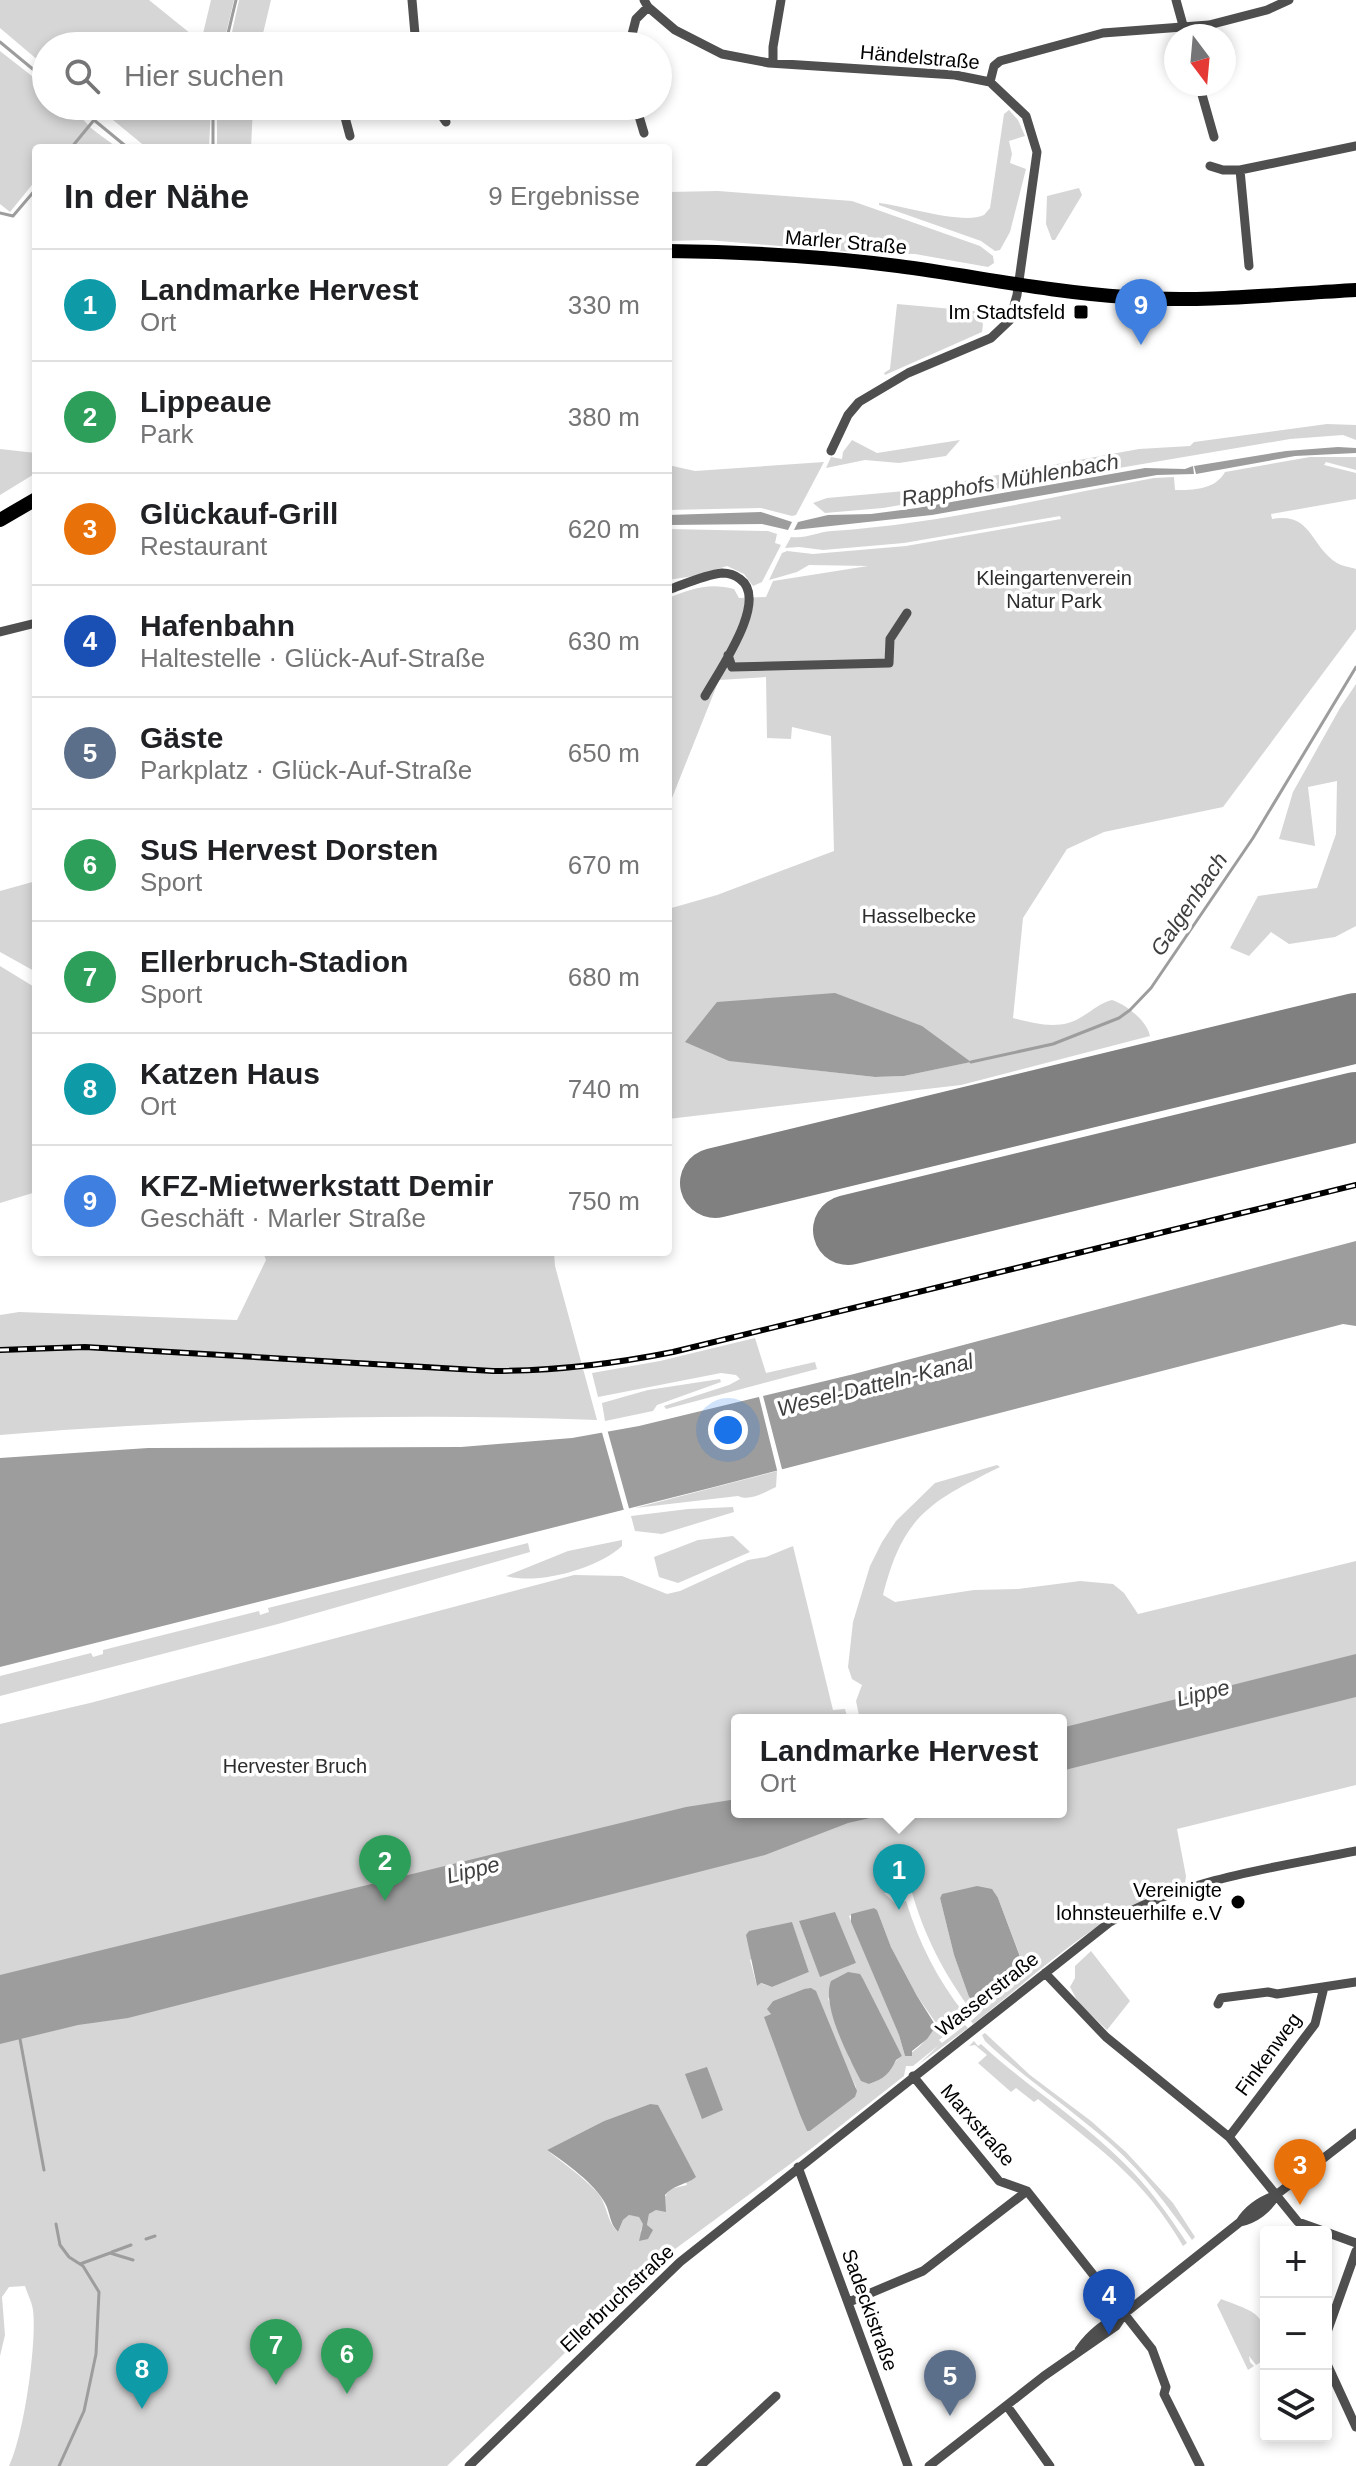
<!DOCTYPE html>
<html lang="de">
<meta charset="utf-8">
<style>
body{margin:0;font-family:Helvetica,sans-serif;background:#f2f2f2;color:#202124}
.controls{position:absolute;right:24px;bottom:24px;display:grid;overflow:hidden;border-radius:8px;box-shadow:0 4px 12px #0003}
.controls button{width:72px;height:72px;display:grid;place-items:center;padding:0;border:0;border-bottom:2px solid #e0e0e0;background:#fff;color:#202124;font:40px sans-serif}
.compass{position:absolute;left:1164px;top:24px;width:72px;height:72px;border-radius:50%;background:#fff;box-shadow:0 4px 12px #0003;rotate:164deg}
.you{position:absolute;left:728px;top:1430px;width:28px;height:28px;margin:-20px;border:6px solid #fff;border-radius:50%;background:#1a73e8;box-shadow:0 0 0 12px #1a73e833}
.badge{display:grid;place-items:center;width:52px;height:52px;border-radius:50%;background:#111827;color:#fff;font-size:26px;font-weight:700}
.pin{position:absolute;translate:-50% -66px;filter:drop-shadow(0 2px 4px #0008)}
.pin::after{content:'';position:absolute;top:42px;width:28px;height:24px;background:inherit;clip-path:polygon(0 0,100% 0,50% 100%)}
.popup{position:absolute;left:731px;top:1714px;width:336px;height:104px;box-sizing:border-box;display:grid;place-content:center;border-radius:8px;background:#fff;filter:drop-shadow(0 2px 6px #0005);font-size:26px;white-space:nowrap;color:#757577}
.popup b{font-size:30px;color:#202124}
.popup::after{content:'';position:absolute;left:50%;top:100%;margin-left:-16px;border:16px solid transparent;border-top-color:#fff}
.list{margin:0;padding:0;list-style:none}
h2{display:flex;justify-content:space-between;align-items:center;height:104px;margin:0;padding:0 32px;font-size:34px}
h2 small{font-size:26px;font-weight:400;color:#757577}
.list li{display:grid;grid-template-columns:52px 1fr auto;gap:24px;align-items:center;box-sizing:border-box;height:112px;padding:0 32px;border-top:2px solid #e0e0e0}
.list b{display:block;font-size:30px;white-space:nowrap}
.list p{margin:0;font-size:26px;white-space:nowrap;color:#757577}
.list em{font-size:26px;font-style:normal;color:#757577}
.icon{flex:none;width:44px;height:44px;fill:none;stroke:currentColor;stroke-width:2;stroke-linecap:round;stroke-linejoin:round}
.map{position:relative;flex:none;width:1356px;height:2466px;overflow:hidden}
.search{position:absolute;background:#fff;box-shadow:0 4px 12px #0003;left:32px;top:32px;width:640px;height:88px;display:flex;align-items:center;gap:20px;box-sizing:border-box;padding:0 28px;border-radius:44px;color:#757577;font-size:30px}
.panel{position:absolute;background:#fff;box-shadow:0 4px 12px #0003;left:32px;top:144px;width:640px;height:1112px;border-radius:8px}
.map>svg:first-child{display:block}
.green{fill:#d6d6d6;fill-rule:evenodd}
.water{fill:#9d9d9d}
.pier{fill:#fff}
.lines{fill:none;stroke-linecap:round;stroke-linejoin:round}
.stream{stroke:#9d9d9d;stroke-width:3}
.runway{stroke:#808080;stroke-width:70}
.street{stroke:#4f4f4f;stroke-width:9}
.primary{stroke:#000;stroke-width:14}
.rail-casing{stroke:#000;stroke-width:6}
.rail{stroke:#fff;stroke-width:3;stroke-dasharray:9;stroke-linecap:butt}
.poi-dot{fill:#000;stroke:#fff;stroke-width:3}
.labels{text-anchor:middle;dominant-baseline:central;stroke-width:7;stroke-linejoin:round;paint-order:stroke}
.street-label{font-size:20px;fill:#000;stroke:#fff}
.poi-label{font-size:20px;fill:#000;stroke:#fff;text-anchor:end}
.park-label{font-size:20px;fill:#2d2d2d;stroke:#fff}
.water-label{font-size:22px;font-style:italic;fill:#3e3e3e;stroke:#fff}
</style>
<div class="map">
<svg width="1356" height="2466" viewBox="0 0 1356 2466">
<rect width="100%" height="100%" fill="#fff"/>
<path class="green" d="M 0,0 L 149,0 L 201,42 L 211,0 L 234,0 L 223,46 L 46,46 L 46,67 L 0,28 Z
M 239,0 L 271,0 L 260,46 L 229,46 Z
M 0,51 L 46,87 L 46,106 C 77,106 71,107 91,128 C 99,135 109,141 118,148 L 67,148 L 64,146 L 62,148 L 36,148 L 36,180 L 10,212 L 0,204 Z
M 96,106 L 211,106 L 209,148 L 147,148 Z
M 217,106 L 253,106 L 251,148 L 217,148 Z
M 1009,110 L 1018,120 L 1025,136 L 1009,141 L 1012,154 L 1010,163 L 1026,169 L 1010,232 L 1000,250 L 995,251 L 981,241 L 879,205 L 879,203 C 905,206 963,225 984,215 L 990,208 L 1004,114 Z
M 1079,188 L 1082,195 L 1055,240 L 1052,240 L 1046,224 L 1047,196 Z
M 718,191 L 852,201 L 980,246 L 993,256 L 994,263 L 988,267 L 915,254 L 863,253 L 708,240 L 668,241 L 668,192 Z
M 897,304 L 975,311 L 983,324 L 982,332 L 885,375 L 884,373 L 890,369 Z
M 1327,424 L 1356,425 L 1356,440 L 1343,435 L 1290,439 L 883,508 L 825,513 L 813,503 L 827,498 L 916,490 L 1139,449 L 1190,446 L 1194,442 Z
M 852,440 L 877,453 L 960,440 L 946,456 L 899,463 L 865,460 L 826,468 L 831,457 L 842,459 L 843,452 Z
M 0,449 L 36,453 L 36,473 L 0,495 Z
M 1310,457 L 1356,457 L 1356,470 L 1326,462 L 1324,465 L 1356,473 L 1356,499 L 1271,514 L 1272,519 C 1312,512 1310,546 1337,563 C 1342,566 1350,567 1356,569 L 1356,629 L 1223,807 L 1104,832 L 1067,849 L 1023,918 L 1013,1018 C 1037,1024 1061,1031 1083,1016 C 1093,1010 1100,1003 1112,1000 C 1127,1005 1147,1021 1150,1036 L 961,1085 L 668,1119 L 668,909 L 717,895 L 834,851 L 831,736 L 792,727 L 791,739 L 767,738 L 766,677 L 719,680 L 668,808 L 668,598 C 691,589 709,582 734,589 L 739,598 L 766,597 L 773,581 L 868,566 L 809,565 L 797,572 L 769,580 L 782,553 L 787,551 L 813,554 L 906,546 L 1061,519 L 1060,516 L 904,543 L 823,550 L 799,547 L 785,548 L 791,537 C 806,539 817,532 832,531 C 940,524 1048,497 1154,478 L 1174,477 L 1175,490 C 1193,490 1215,490 1225,472 ZM 970,1062 L 904,1076 L 875,1077 L 813,1070 Z
M 824,462 L 796,515 L 792,516 L 761,508 L 668,510 L 668,465 L 695,471 Z
M 668,529 L 768,531 L 777,534 L 775,543 L 781,545 L 762,582 L 753,586 L 744,574 L 727,566 L 694,576 L 668,580 Z
M 1356,684 L 1356,926 L 1335,937 L 1289,944 L 1271,932 L 1249,956 L 1230,948 L 1258,896 L 1317,888 L 1336,834 L 1337,781 L 1308,787 L 1315,846 L 1279,839 L 1293,792 L 1340,708 Z
M 36,881 L 36,972 L 0,952 L 0,891 Z
M 0,966 L 36,988 L 36,1192 L 0,1203 Z
M 263,1252 L 554,1252 L 555,1266 L 597,1420 C 399,1412 198,1419 0,1435 L 0,1315 L 19,1312 L 237,1320 L 266,1260 Z
M 755,1338 L 766,1373 L 815,1362 L 817,1369 L 666,1409 L 664,1406 L 729,1385 L 740,1379 L 736,1375 L 721,1373 L 598,1397 L 592,1373 L 660,1361 Z
M 720,1379 L 721,1382 L 657,1405 L 653,1411 L 605,1421 L 602,1403 L 648,1390 Z
M 997,1465 L 1000,1467 C 929,1502 903,1516 883,1595 L 895,1602 L 974,1590 L 1018,1589 L 1080,1581 L 1113,1584 L 1124,1593 L 1138,1614 L 1356,1561 L 1356,1785 L 1177,1829 L 1186,1876 L 1185,1884 C 1100,1911 1041,1971 973,2024 L 971,2021 L 981,2012 L 979,2009 L 973,2013 C 944,1974 924,1936 911,1889 L 914,1882 L 924,1876 L 922,1874 L 902,1877 L 897,1872 L 886,1873 L 892,1886 L 891,1892 L 884,1893 L 895,1903 L 906,1901 C 919,1943 937,1979 964,2013 L 959,2017 L 963,2021 L 939,2040 L 942,2043 L 965,2025 L 968,2028 L 919,2064 L 939,2045 L 913,2066 L 906,2066 L 904,2076 L 816,2145 L 667,2255 L 447,2466 L 9,2466 C 24,2435 37,2343 33,2310 C 32,2302 27,2293 25,2286 L 9,2287 L 2,2297 L 5,2335 L 0,2356 L 0,1724 L 90,1703 L 574,1575 L 622,1576 L 667,1594 L 680,1591 L 748,1560 L 766,1557 L 793,1546 L 833,1710 L 845,1709 L 848,1720 L 737,1720 L 737,1812 L 1061,1812 L 1061,1720 L 860,1720 L 856,1701 L 862,1685 L 852,1679 L 848,1667 L 853,1622 L 870,1566 L 882,1542 L 896,1521 L 935,1483 ZM 942,1894 L 998,1898 L 1022,1961 L 1020,1969 L 973,2001 L 969,1997 L 954,1955 L 940,1898 ZM 874,1908 L 877,1910 L 891,1947 L 917,1996 L 936,2023 C 929,2037 919,2050 905,2056 L 899,2035 L 849,1916 ZM 799,1921 L 856,1963 L 820,1976 ZM 792,1923 L 809,1972 L 772,1987 L 760,1983 L 757,1986 L 750,1960 ZM 804,1989 L 817,1994 L 835,2042 L 856,2087 L 855,2097 L 810,2131 L 807,2131 L 800,2115 L 765,2017 L 771,2014 L 768,2008 L 773,2001 ZM 828,1998 L 879,2014 L 902,2056 C 888,2065 889,2078 869,2084 L 850,2060 ZM 650,2104 L 687,2185 L 670,2189 L 656,2210 L 649,2214 L 647,2225 L 640,2232 L 644,2224 L 639,2216 L 629,2215 L 623,2220 L 618,2232 C 606,2221 608,2205 597,2192 C 582,2176 564,2164 547,2150 L 604,2121 Z
M 777,1471 L 776,1487 C 765,1492 750,1502 738,1496 L 635,1508 Z
M 733,1507 L 734,1512 L 662,1534 L 635,1531 L 631,1516 L 688,1509 Z
M 733,1536 L 750,1552 L 678,1583 L 659,1577 L 654,1557 L 698,1540 Z
M 622,1540 L 622,1546 C 597,1569 538,1585 506,1576 L 568,1551 Z
M 528,1543 L 530,1552 L 278,1624 L 0,1696 L 0,1676 L 91,1653 L 93,1657 L 103,1654 L 103,1650 L 259,1611 L 260,1615 L 269,1612 L 268,1608 Z
M 1091,1951 L 1130,2001 L 1107,2030 L 1078,2002 L 1070,1987 L 1075,1978 L 1075,1966 Z
M 985,2033 L 1030,2075 L 1091,2121 L 1126,2152 L 1173,2203 L 1195,2237 L 1192,2240 C 1168,2206 1144,2174 1113,2146 C 1072,2109 1025,2079 985,2041 L 982,2035 Z
M 974,2041 L 978,2046 L 981,2044 C 1026,2086 1079,2118 1123,2162 C 1148,2186 1168,2214 1187,2243 L 1183,2246 C 1143,2177 1098,2148 1038,2099 L 1034,2102 L 1016,2088 L 1011,2092 L 978,2063 L 987,2055 L 975,2045 L 969,2046 Z
M 1221,2299 C 1263,2315 1265,2313 1266,2359 L 1256,2365 L 1249,2356 L 1250,2362 L 1254,2366 L 1248,2370 L 1217,2305 Z"/>
<path class="water" d="M 1338,447 L 1356,448 L 1356,453 L 1295,456 L 1196,474 L 1194,466 L 1286,451 Z
M 1193,466 L 1194,474 L 1157,475 L 932,515 L 794,530 L 798,522 L 828,515 L 871,514 L 917,508 L 1145,468 L 1185,469 Z
M 761,512 L 792,522 L 788,530 L 762,524 L 668,525 L 668,515 Z
M 835,993 L 922,1026 L 971,1062 L 904,1076 L 875,1077 L 729,1061 L 685,1042 L 717,1002 Z
M 1356,1241 L 1356,1326 L 1343,1324 L 714,1487 L 0,1667 L 0,1458 L 148,1448 L 461,1447 L 572,1438 L 639,1426 L 854,1374 Z
M 1356,1654 L 1356,1697 L 1061,1771 L 1061,1728 Z
M 737,1799 L 737,1812 L 896,1812 L 848,1823 L 765,1855 L 128,2018 L 78,2025 L 0,2044 L 0,1975 L 686,1807 Z
M 977,1886 L 992,1889 L 998,1898 L 1022,1962 L 1020,1969 L 979,2002 L 974,2001 L 969,1997 L 954,1955 L 940,1898 L 942,1894 Z
M 874,1908 L 877,1910 L 891,1947 L 917,1996 L 936,2026 L 927,2039 L 912,2051 L 912,2056 L 905,2056 L 899,2035 L 851,1922 L 851,1914 Z
M 835,1912 L 856,1963 L 820,1977 L 799,1921 Z
M 792,1922 L 809,1972 L 772,1987 L 761,1983 L 757,1986 L 746,1935 L 749,1931 Z
M 848,1972 L 860,1974 L 863,1979 L 902,2056 L 896,2060 C 890,2073 884,2079 869,2084 L 861,2081 C 849,2058 821,2005 831,1981 Z
M 804,1989 L 811,1988 L 816,1991 L 857,2091 L 855,2097 L 810,2131 L 807,2131 L 800,2115 L 764,2017 L 771,2014 L 767,2009 L 773,2001 Z
M 707,2067 L 723,2110 L 702,2119 L 685,2074 Z
M 650,2104 L 658,2105 L 696,2177 C 686,2185 673,2185 665,2195 L 666,2212 L 656,2210 L 649,2214 L 647,2225 L 653,2230 L 648,2239 L 639,2241 L 643,2224 L 639,2217 L 629,2215 L 623,2220 L 618,2232 C 609,2223 611,2214 605,2203 C 594,2183 566,2163 547,2150 L 604,2121 Z"/>
<path class="pier" d="M 762,1392 L 783,1473 L 778,1474 L 758,1393 Z
M 601,1429 L 607,1429 L 630,1512 L 625,1514 Z"/>
<g class="lines">
<path class="stream" d="M 0,42 L 46,80
M 225,46 L 236,0
M 77,106 L 128,148
M 71,148 L 94,120
M 213,148 L 213,106
M 0,213 L 13,216 L 36,189
M 971,1062 L 1053,1044 L 1119,1018 L 1130,1010 L 1151,988 L 1253,838 L 1356,667
M 20,2039 L 44,2170
M 56,2224 L 60,2245 L 69,2257 L 83,2266 L 99,2292 L 96,2354 L 84,2411 L 59,2466
M 146,2239 L 155,2236
M 112,2252 L 131,2245
M 80,2264 L 110,2253 L 133,2260"/>
<path class="runway" d="M 715,1183 L 1356,1028
M 848,1230 L 1356,1107"/>
<path class="street" d="M 412,0 L 416,46
M 644,0 L 648,7 L 675,30 L 722,54 L 769,63 L 955,75 L 990,82 L 1026,116 L 1037,152 L 1017,295 L 1010,320 L 991,338 L 908,373 L 859,402 L 848,415 L 831,451
M 1176,0 L 1186,36
M 372,46 L 413,35
M 629,46 L 636,19 L 648,7
M 773,63 L 773,47 L 781,0
M 990,82 L 994,66 L 1000,61 L 1103,33 L 1209,25 L 1267,10 L 1289,0
M 1199,84 L 1214,137
M 342,106 L 350,136
M 435,106 L 446,122
M 636,106 L 644,133
M 1210,166 L 1223,170 L 1240,170
M 1249,266 L 1240,170 L 1356,146
M 668,590 C 685,584 704,575 722,573 C 728,573 735,575 740,579 C 770,600 718,672 705,696
M 0,632 L 36,623
M 728,655 L 732,667 L 889,663 L 890,639 L 907,613
M 1045,1973 L 1106,2037 L 1229,2137 L 1298,2222 L 1326,2232
M 1218,2004 L 1221,1998 L 1268,1992 L 1277,1994 L 1356,1982
M 913,2076 L 999,2181 L 1027,2191 L 1152,2349 L 1166,2387 L 1164,2394 L 1200,2466
M 1229,2137 L 1315,2024 L 1324,1987
M 798,2167 L 908,2466
M 1240,2222 C 1255,2219 1268,2209 1276,2195
M 1326,2232 L 1356,2243
M 849,2302 L 923,2271 L 1027,2191
M 1326,2335 L 1356,2251
M 1079,2350 C 1091,2333 1105,2322 1124,2314 L 1240,2222 C 1248,2209 1262,2200 1276,2195 L 1356,2133
M 1326,2362 L 1356,2427
M 1007,2406 L 1050,2466
M 469,2466 L 680,2262 L 1110,1922 C 1184,1879 1273,1868 1356,1851
M 700,2466 L 776,2396
M 929,2466 L 1044,2376 L 1116,2326 L 1124,2314"/>
<path class="primary" d="M 668,251 C 744,252 822,256 898,266 C 974,276 1049,292 1126,297 C 1202,303 1280,294 1356,290
M 0,520 L 36,499"/>
<g class="rail-casing">
<path id="rail" d="M 0,1350 L 85,1347 L 493,1371 C 554,1371 613,1364 673,1352 L 1356,1185"/>
</g>
<use href="#rail" class="rail"/>
</g>
<g class="poi-dot">
<rect x="1073" y="304" width="16" height="16" rx="4"/>
<circle cx="1238" cy="1902" r="8"/>
</g>
<g class="labels">
<g class="street-label">
<text transform="translate(920 57) rotate(5)">Händelstraße</text>
<text transform="translate(846 242) rotate(5)">Marler Straße</text>
<text transform="translate(987 1994) rotate(-38)">Wasserstraße</text>
<text transform="translate(1268 2054) rotate(-54)">Finkenweg</text>
<text transform="translate(978 2125) rotate(49)">Marxstraße</text>
<text transform="translate(617 2298) rotate(-43)">Ellerbruchstraße</text>
<text transform="translate(870 2310) rotate(70)">Sadeckistraße</text>
</g>
<g class="poi-label">
<text x="1065" y="312">Im Stadtsfeld</text>
<text x="1222" y="1890">Vereinigte<tspan x="1222" dy="23">lohnsteuerhilfe e.V</tspan></text>
</g>
<g class="park-label">
<text x="1054" y="578">Kleingartenverein<tspan x="1054" dy="23">Natur Park</tspan></text>
<text x="919" y="916">Hasselbecke</text>
<text x="295" y="1766">Hervester Bruch</text>
</g>
<g class="water-label">
<text transform="translate(1010 480) rotate(-10)">Rapphofs Mühlenbach</text>
<text transform="translate(1189 904) rotate(-56)">Galgenbach</text>
<text transform="translate(875 1385) rotate(-14)">Wesel-Datteln-Kanal</text>
<text transform="translate(1203 1693) rotate(-14)">Lippe</text>
<text transform="translate(473 1870) rotate(-14)">Lippe</text>
</g>
</g>
</svg>
<div class="controls">
<button>+</button>
<button>−</button>
<button><svg class="icon" aria-label="layers" viewBox="0 0 24 24"><path d="M12 4l9 5-9 5-9-5zM3 14l9 5 9-5"/></svg></button>
</div>
<svg class="compass" viewBox="-18 -18 36 36"><path d="M0-13l5 13h-10z" fill="#e53935"/><path d="M0 13l5-13h-10z" fill="#757577"/></svg>
<div class="you"></div>
<div class="pin badge" style="left:899px;top:1910px;background:#0f9aa8">1</div>
<div class="popup"><b>Landmarke Hervest</b>Ort</div>
<div class="pin badge" style="left:385px;top:1901px;background:#2e9e5b">2</div>
<div class="pin badge" style="left:1300px;top:2205px;background:#e8710a">3</div>
<div class="pin badge" style="left:1109px;top:2335px;background:#1a4fb4">4</div>
<div class="pin badge" style="left:950px;top:2416px;background:#5c6f8a">5</div>
<div class="pin badge" style="left:347px;top:2394px;background:#2e9e5b">6</div>
<div class="pin badge" style="left:276px;top:2385px;background:#2e9e5b">7</div>
<div class="pin badge" style="left:142px;top:2409px;background:#0f9aa8">8</div>
<div class="pin badge" style="left:1141px;top:345px;background:#3f7fe0">9</div>
<div class="search"><svg class="icon" aria-label="search" viewBox="0 0 24 24"><circle cx="10" cy="10" r="6"/><path d="M15 15l6 6"/></svg>Hier suchen</div>
<section class="panel">
<h2>In der Nähe<small>9 Ergebnisse</small></h2>
<ul class="list">
<li><span class="badge" style="background:#0f9aa8">1</span><div><b>Landmarke Hervest</b><p>Ort</p></div><em>330 m</em></li>
<li><span class="badge" style="background:#2e9e5b">2</span><div><b>Lippeaue</b><p>Park</p></div><em>380 m</em></li>
<li><span class="badge" style="background:#e8710a">3</span><div><b>Glückauf-Grill</b><p>Restaurant</p></div><em>620 m</em></li>
<li><span class="badge" style="background:#1a4fb4">4</span><div><b>Hafenbahn</b><p>Haltestelle · Glück-Auf-Straße</p></div><em>630 m</em></li>
<li><span class="badge" style="background:#5c6f8a">5</span><div><b>Gäste</b><p>Parkplatz · Glück-Auf-Straße</p></div><em>650 m</em></li>
<li><span class="badge" style="background:#2e9e5b">6</span><div><b>SuS Hervest Dorsten</b><p>Sport</p></div><em>670 m</em></li>
<li><span class="badge" style="background:#2e9e5b">7</span><div><b>Ellerbruch-Stadion</b><p>Sport</p></div><em>680 m</em></li>
<li><span class="badge" style="background:#0f9aa8">8</span><div><b>Katzen Haus</b><p>Ort</p></div><em>740 m</em></li>
<li><span class="badge" style="background:#3f7fe0">9</span><div><b>KFZ-Mietwerkstatt Demir</b><p>Geschäft · Marler Straße</p></div><em>750 m</em></li>
</ul>
</section>
</div>
